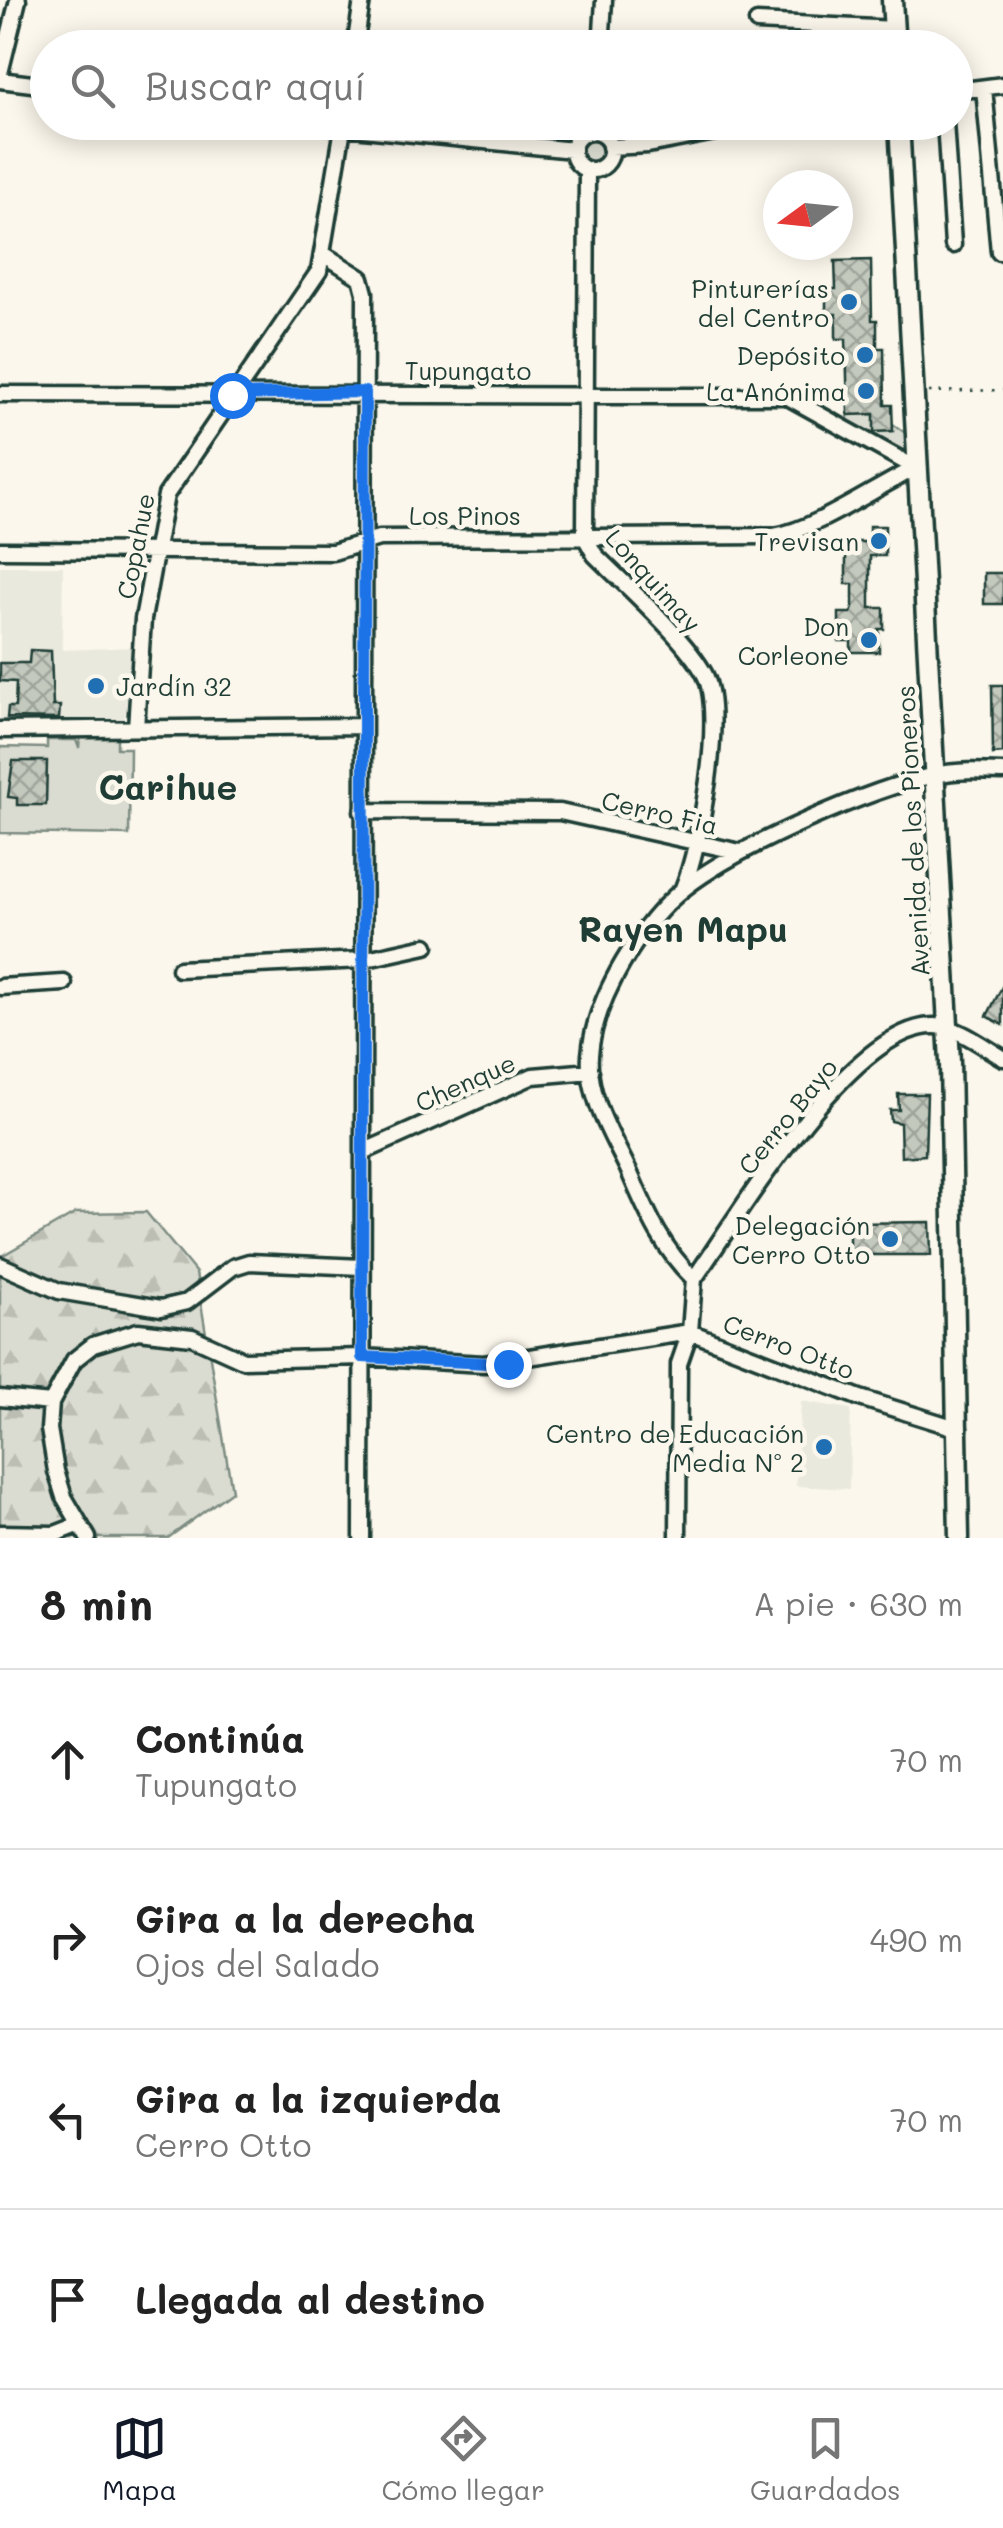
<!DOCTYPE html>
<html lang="es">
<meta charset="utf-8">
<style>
body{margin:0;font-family:Mali,sans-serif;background:#f6f6f6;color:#222}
.compass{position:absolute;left:763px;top:170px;width:90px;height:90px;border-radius:50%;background:#fff;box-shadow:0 5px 25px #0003;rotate:255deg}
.stop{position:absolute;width:30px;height:30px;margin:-22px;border:8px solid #1a73e8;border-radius:50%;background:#fff}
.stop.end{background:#1a73e8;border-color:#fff;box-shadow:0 2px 10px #0008}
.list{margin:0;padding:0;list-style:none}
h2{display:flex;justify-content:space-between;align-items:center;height:130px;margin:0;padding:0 40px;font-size:42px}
h2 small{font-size:32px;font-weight:400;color:#767676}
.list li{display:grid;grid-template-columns:65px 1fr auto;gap:30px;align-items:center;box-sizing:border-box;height:180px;padding:0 40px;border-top:2px solid #e0e0e0}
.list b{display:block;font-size:38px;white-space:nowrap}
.list p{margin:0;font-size:32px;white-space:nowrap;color:#767676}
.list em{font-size:32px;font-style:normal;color:#767676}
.icon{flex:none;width:55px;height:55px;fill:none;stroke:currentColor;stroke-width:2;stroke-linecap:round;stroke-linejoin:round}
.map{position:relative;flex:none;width:1003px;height:1538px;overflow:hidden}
.search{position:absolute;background:#fff;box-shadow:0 5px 25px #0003;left:30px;right:30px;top:30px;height:110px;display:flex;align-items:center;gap:25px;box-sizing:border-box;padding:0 35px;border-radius:55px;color:#767676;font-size:38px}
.sheet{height:850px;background:#fff}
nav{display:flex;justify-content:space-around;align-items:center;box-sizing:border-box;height:140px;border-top:2px solid #e0e0e0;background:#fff;font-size:28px;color:#767676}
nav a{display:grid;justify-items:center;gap:5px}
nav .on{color:#111827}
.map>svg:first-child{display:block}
.built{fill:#eae9de}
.green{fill:#dbdcd1;stroke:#7d8c82;stroke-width:2.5}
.forest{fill:url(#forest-firs);stroke:#7d8c82;stroke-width:2.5}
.building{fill:url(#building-cross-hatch);stroke:#1f3d34;stroke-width:2.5}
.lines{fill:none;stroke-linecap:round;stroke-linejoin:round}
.minor-casing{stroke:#1f3d34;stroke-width:21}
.major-casing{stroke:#1f3d34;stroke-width:25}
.path{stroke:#1f3d34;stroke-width:2.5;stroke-dasharray:2.5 8;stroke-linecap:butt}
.minor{stroke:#fbf7ec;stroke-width:14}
.major{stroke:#fbf7ec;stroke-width:18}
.route{stroke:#1a73e8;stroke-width:12}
.poi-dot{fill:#1f6fb2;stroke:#fbf7ec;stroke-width:4}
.labels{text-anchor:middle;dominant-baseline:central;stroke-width:9;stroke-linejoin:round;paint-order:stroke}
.poi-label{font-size:25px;fill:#1f3d34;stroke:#fbf7ec;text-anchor:end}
.street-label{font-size:25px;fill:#1f3d34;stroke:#fbf7ec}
.district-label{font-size:35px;font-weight:bold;fill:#1f3d34;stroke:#fbf7ec}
</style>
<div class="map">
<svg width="1003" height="1538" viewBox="0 0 1003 1538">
<defs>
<pattern id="forest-firs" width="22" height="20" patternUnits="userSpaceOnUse" patternTransform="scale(2.5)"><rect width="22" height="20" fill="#dbdcd1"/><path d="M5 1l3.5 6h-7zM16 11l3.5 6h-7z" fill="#bcbeb4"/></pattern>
<pattern id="building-cross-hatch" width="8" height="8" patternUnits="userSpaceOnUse" patternTransform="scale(2.5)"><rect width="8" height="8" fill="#c4c9be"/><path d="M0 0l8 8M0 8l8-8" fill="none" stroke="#9fa49b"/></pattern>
</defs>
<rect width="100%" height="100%" fill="#fbf7ec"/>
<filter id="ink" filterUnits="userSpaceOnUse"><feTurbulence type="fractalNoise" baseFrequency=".01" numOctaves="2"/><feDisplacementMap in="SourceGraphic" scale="20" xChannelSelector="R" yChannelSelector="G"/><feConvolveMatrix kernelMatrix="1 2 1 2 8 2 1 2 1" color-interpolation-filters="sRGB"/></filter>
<g filter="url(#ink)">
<path class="built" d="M 0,566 L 63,566 L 62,650 L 133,647 L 124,722 L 0,727 Z
M 801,1401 L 851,1409 L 849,1489 L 796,1486 Z"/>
<path class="green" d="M578 152a13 13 0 1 1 26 0a13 13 0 1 1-26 0Z
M 874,414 L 875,432 L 892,431 L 893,424 L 908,435 L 907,452 L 848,425 L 848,415 Z
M 80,736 L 117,737 L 117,748 L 130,748 L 129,835 L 0,833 L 0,747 L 47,748 L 47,740 L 76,740 L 79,748 Z"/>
<path class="forest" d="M 146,1212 L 196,1273 L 232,1491 L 168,1538 L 0,1538 L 0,1257 L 76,1213 Z"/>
<path class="building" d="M 871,260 L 872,320 L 877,320 L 877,348 L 884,348 L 885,405 L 892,405 L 893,431 L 874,432 L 874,414 L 848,415 L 846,339 L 836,339 L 836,314 L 826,314 L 826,289 L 836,289 L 835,261 Z
M 869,526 L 885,526 L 885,556 L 870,556 L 870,608 L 884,608 L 884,629 L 879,629 L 879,652 L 851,652 L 851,641 L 839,641 L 839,613 L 851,613 L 853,608 L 853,584 L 846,584 L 846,551 L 851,551 L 851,542 L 869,542 Z
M 984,573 L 1003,573 L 1003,604 L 984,604 Z
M 30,650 L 51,651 L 53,706 L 60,706 L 59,719 L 7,718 L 8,707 L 15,707 L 16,682 L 0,681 L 0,663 L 29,663 Z
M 992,685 L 1003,685 L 1003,753 L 993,754 Z
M 13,761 L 47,761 L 46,805 L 17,805 L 17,798 L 8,797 Z
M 1003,985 L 1003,1025 L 987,1016 Z
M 898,1094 L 927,1094 L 925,1155 L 901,1157 L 900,1123 L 891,1121 L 890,1110 L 899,1110 Z
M 930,1222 L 931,1255 L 849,1255 L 849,1223 Z"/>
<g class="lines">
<g class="minor-casing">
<path id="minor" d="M 757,22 L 894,29
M 355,48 L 362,0
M 601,48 L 604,0
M 0,73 L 18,0
M 0,80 L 48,86
M 984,88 L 999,252
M 956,91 L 1003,85
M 293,122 L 573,150
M 945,122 L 953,245
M573 151a19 19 0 1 1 38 0a19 19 0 1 1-38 0Z
M 610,147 L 648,145 L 767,122
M 587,170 L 585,537 L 595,555 C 625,585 686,639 705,675 C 725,715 700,847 683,888
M 325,255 L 361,278 L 365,293 L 362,1538
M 0,394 L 786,396 L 916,468
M 0,550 L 333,552 L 379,538 L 774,536 C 817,529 874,488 916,468
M 136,728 L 143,619 L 166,495 L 319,271 L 344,122
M 0,730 L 362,726
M 362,811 L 560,812 L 740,852
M 179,969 L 362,960 L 426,946
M 0,987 L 64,983
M 363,1152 L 533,1076 L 591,1071
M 0,1265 L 59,1291 L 161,1308 L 187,1302 L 233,1267 L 249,1262 L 362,1267
M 694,1279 C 739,1215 852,1024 935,1026 C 959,1027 982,1046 1003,1058
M 0,1398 L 51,1403
M 0,1533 L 55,1534 L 78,1525
M 88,1538 L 64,1497 L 56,1471 L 49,1429 L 51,1403 L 74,1360 L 93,1345 L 138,1331 L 192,1337 L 243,1360 L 362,1357 L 484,1364 L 690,1332 L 860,1398 L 959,1429
M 678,1538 L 679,1364 L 690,1332 L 694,1279 C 661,1248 646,1210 628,1169 C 611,1134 587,1095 590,1055 C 594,998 642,921 686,887 C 739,846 869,789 935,775 C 957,770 980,771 1003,772"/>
</g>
<g class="major-casing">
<path id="major" d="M 892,0 L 895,48
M 899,122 L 950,1062 L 959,1538"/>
</g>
<path class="path" d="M 929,392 L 1003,390"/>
<use href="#minor" class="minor"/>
<use href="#major" class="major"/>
</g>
</g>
<g class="lines" filter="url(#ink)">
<path class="route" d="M 232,395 L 365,392 L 362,1357 L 508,1364"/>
</g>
<g class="poi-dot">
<circle cx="849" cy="302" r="10"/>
<circle cx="865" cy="355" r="10"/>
<circle cx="866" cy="391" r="10"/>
<circle cx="879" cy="541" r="10"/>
<circle cx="869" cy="640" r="10"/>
<circle cx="96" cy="686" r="10"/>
<circle cx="890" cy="1239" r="10"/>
<circle cx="824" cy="1447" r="10"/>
</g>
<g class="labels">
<g class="poi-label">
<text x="829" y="288">Pinturerías<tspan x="829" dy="29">del Centro</tspan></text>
<text x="845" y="355">Depósito</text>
<text x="846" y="391">La Anónima</text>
<text x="859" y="541">Trevisan</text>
<text x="849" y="626">Don<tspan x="849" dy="29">Corleone</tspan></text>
<text x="116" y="686" text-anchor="start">Jardín 32</text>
<text x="870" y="1225">Delegación<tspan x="870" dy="29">Cerro Otto</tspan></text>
<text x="804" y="1433">Centro de Educación<tspan x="804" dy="29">Media Nº 2</tspan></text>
</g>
<g class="street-label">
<text x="468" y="370">Tupungato</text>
<text x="465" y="515">Los Pinos</text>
<text transform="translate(135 546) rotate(-79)">Copahue</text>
<text transform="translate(654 580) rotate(48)">Lonquimay</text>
<text transform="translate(660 812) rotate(13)">Cerro Fia</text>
<text transform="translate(912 831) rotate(-93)">Avenida de los Pioneros</text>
<text transform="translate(465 1082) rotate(-24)">Chenque</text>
<text transform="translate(787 1116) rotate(-51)">Cerro Bayo</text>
<text transform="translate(789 1346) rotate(21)">Cerro Otto</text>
</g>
<g class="district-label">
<text x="168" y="786">Carihue</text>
<text x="683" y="928">Rayen Mapu</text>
</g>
</g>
</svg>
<svg class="compass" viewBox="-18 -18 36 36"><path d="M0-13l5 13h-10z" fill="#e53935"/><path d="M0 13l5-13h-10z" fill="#767676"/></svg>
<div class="stop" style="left:232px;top:395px"></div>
<div class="stop end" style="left:508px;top:1364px"></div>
<div class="search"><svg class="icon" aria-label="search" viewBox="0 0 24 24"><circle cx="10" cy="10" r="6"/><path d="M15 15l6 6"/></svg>Buscar aquí</div>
</div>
<section class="sheet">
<h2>8 min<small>A pie · 630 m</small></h2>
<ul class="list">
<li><svg class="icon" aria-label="ahead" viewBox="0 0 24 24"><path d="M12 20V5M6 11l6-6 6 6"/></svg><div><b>Continúa</b><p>Tupungato</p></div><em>70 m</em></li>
<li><svg class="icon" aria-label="right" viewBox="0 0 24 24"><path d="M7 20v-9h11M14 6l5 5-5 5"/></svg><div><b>Gira a la derecha</b><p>Ojos del Salado</p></div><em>490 m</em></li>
<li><svg class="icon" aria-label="left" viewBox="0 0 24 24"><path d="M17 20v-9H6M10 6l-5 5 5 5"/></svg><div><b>Gira a la izquierda</b><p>Cerro Otto</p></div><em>70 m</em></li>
<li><svg class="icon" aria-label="arrive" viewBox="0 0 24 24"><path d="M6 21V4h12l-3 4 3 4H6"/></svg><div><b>Llegada al destino</b></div></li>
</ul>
</section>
<nav>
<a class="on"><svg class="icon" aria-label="map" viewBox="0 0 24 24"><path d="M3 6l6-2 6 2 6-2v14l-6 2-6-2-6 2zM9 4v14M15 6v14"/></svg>Mapa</a>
<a><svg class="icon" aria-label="directions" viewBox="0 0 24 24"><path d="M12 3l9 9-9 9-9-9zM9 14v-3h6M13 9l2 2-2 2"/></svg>Cómo llegar</a>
<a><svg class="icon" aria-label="saved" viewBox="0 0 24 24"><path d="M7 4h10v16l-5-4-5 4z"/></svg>Guardados</a>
</nav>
